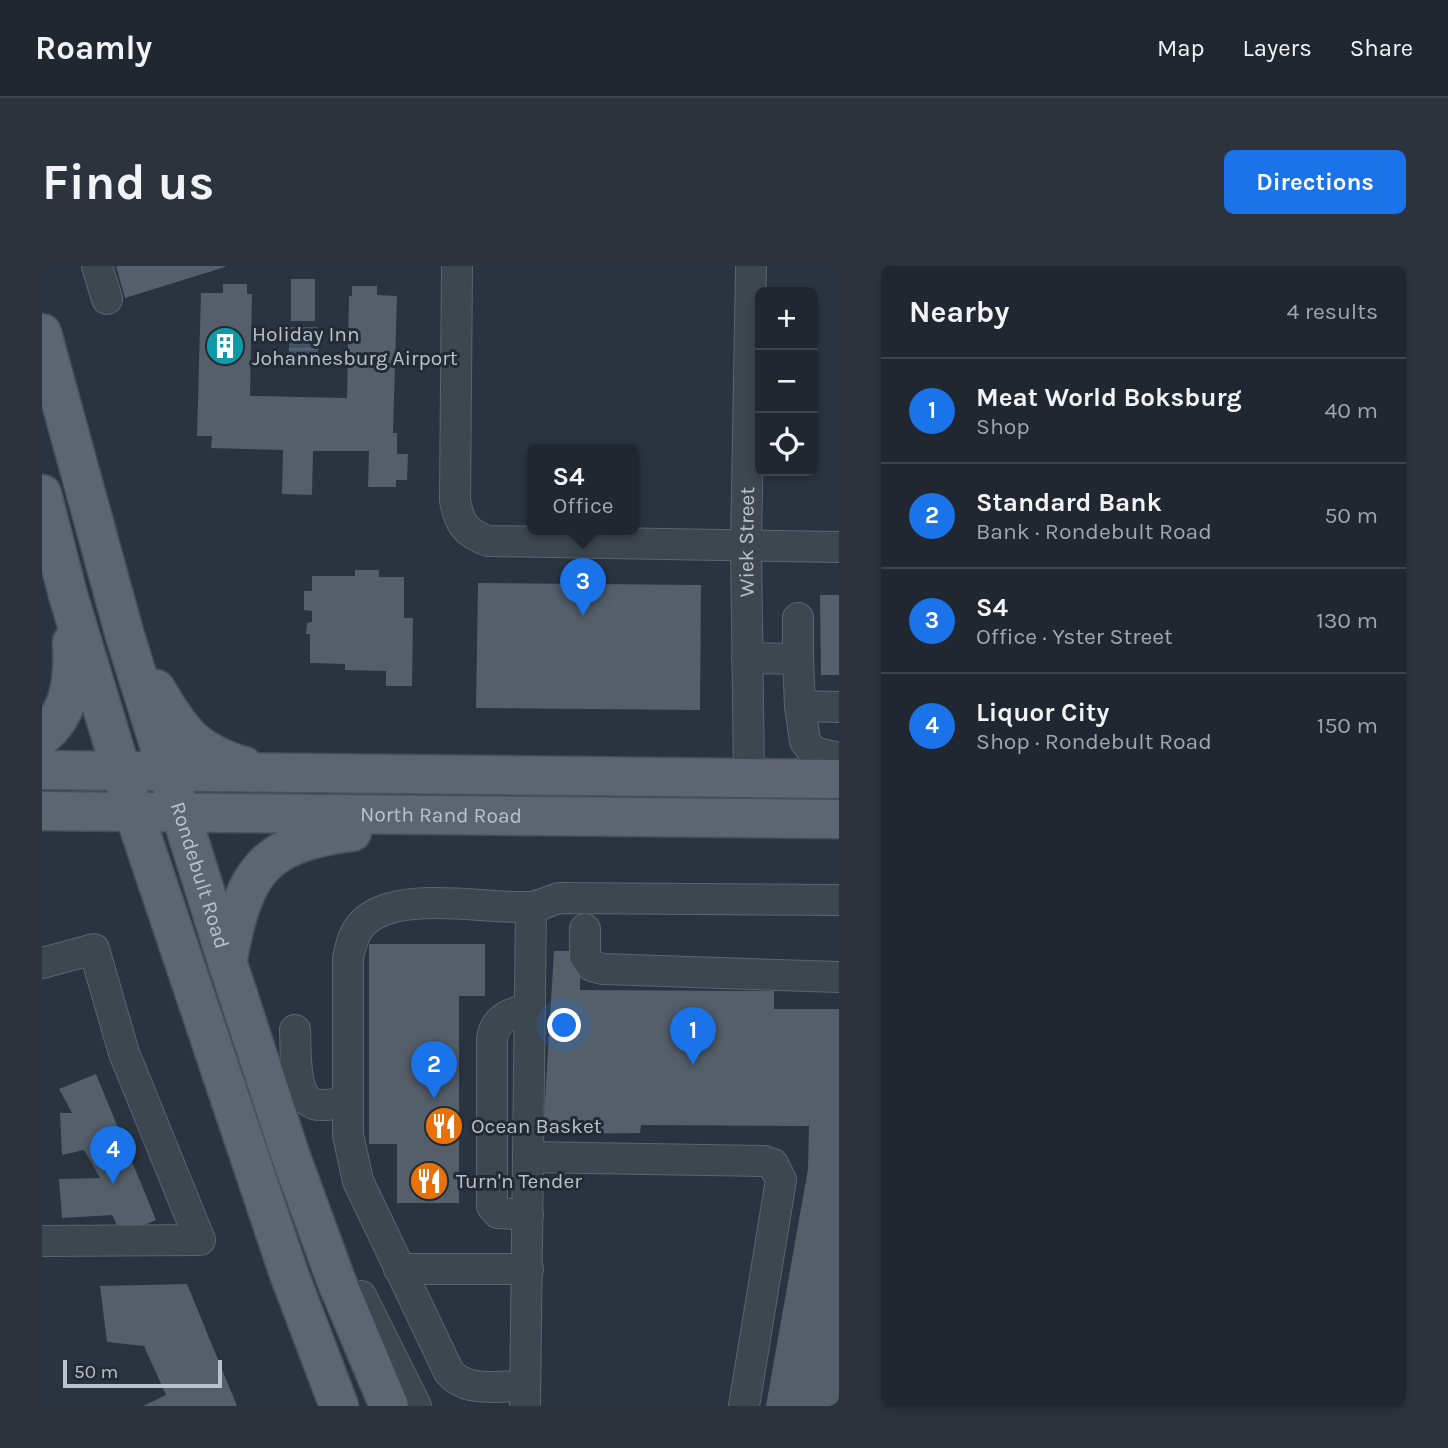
<!DOCTYPE html>
<meta charset="utf-8">
<style>
body{margin:0;font-family:Karla,sans-serif;background:#2d333c;color:#f1f3f6}
.controls{position:absolute;right:21px;top:21px;display:grid;overflow:hidden;border-radius:10px;box-shadow:0 4px 10px #0003}
.controls button{width:63px;height:63px;display:grid;place-items:center;padding:0;border:0;border-bottom:2px solid #3d444c;background:#202730;color:#f1f3f6;font:35px sans-serif}
.scale{position:absolute;left:21px;bottom:18px;width:159px;box-sizing:border-box;padding-left:7px;border:4px solid #bbc1ca;border-top:0;font-size:19px;line-height:24px;white-space:nowrap;color:#bbc1ca;-webkit-text-stroke:5px #232b35;paint-order:stroke}
.you{position:absolute;left:523px;top:760px;width:24px;height:24px;margin:-18px;border:5px solid #fff;border-radius:50%;background:#1a73e8;box-shadow:0 0 0 10px #1a73e833}
.badge{display:grid;place-items:center;width:46px;height:46px;border-radius:50%;background:#1a73e8;color:#fff;font-size:23px;font-weight:700}
.pin{position:absolute;translate:-50% -58px;filter:drop-shadow(0 2px 4px #0008)}
.pin::after{content:'';position:absolute;top:37px;width:24px;height:21px;background:inherit;clip-path:polygon(0 0,100% 0,50% 100%)}
.popup{position:absolute;left:485px;top:178px;width:112px;height:91px;box-sizing:border-box;display:grid;place-content:center;border-radius:10px;background:#202730;filter:drop-shadow(0 2px 5px #0005);font-size:23px;white-space:nowrap;color:#a2a5ab}
.popup b{font-size:26px;color:#f1f3f6}
.popup::after{content:'';position:absolute;left:50%;top:100%;margin-left:-14px;border:14px solid transparent;border-top-color:#202730}
.list{margin:0;padding:0;list-style:none}
h2{display:flex;justify-content:space-between;align-items:center;height:91px;margin:0;padding:0 28px;font-size:30px}
h2 small{font-size:23px;font-weight:400;color:#a2a5ab}
.list li{display:grid;grid-template-columns:46px 1fr auto;gap:21px;align-items:center;box-sizing:border-box;height:105px;padding:0 28px;border-top:2px solid #3d444c}
.list b{display:block;font-size:26px;white-space:nowrap}
.list p{margin:0;font-size:23px;white-space:nowrap;color:#a2a5ab}
.list em{font-size:23px;font-style:normal;color:#a2a5ab}
.icon{flex:none;width:38px;height:38px;fill:none;stroke:currentColor;stroke-width:2;stroke-linecap:round;stroke-linejoin:round}
.map{position:relative;flex:none;width:797px;height:1140px;overflow:hidden;border-radius:10px}
header{display:flex;align-items:center;gap:42px;box-sizing:border-box;height:98px;padding:0 35px;background:#202730;border-bottom:2px solid #3d444c}
header strong{font-size:33px}
nav{display:flex;gap:38px;margin-inline-start:auto;font-size:24px}
.intro{display:flex;align-items:center;justify-content:space-between;box-sizing:border-box;height:168px;padding:0 42px}
h1{margin:0;font-size:49px}
.button{padding:18px 32px;border-radius:10px;background:#1a73e8;color:#fff;font-size:24px;font-weight:700}
main{display:flex;gap:42px;padding:0 42px}
aside{flex:1;background:#202730;border-radius:10px;box-shadow:0 4px 10px #0003}
.map>svg:first-child{display:block}
.water{fill:url(#water-rules)}
.building{fill:#545f6a}
.lines{fill:none;stroke-linecap:round;stroke-linejoin:round}
.minor-casing{stroke:#5c646d;stroke-width:32}
.major-casing{stroke:#484f59;stroke-width:41}
.minor{stroke:#3e4650;stroke-width:30}
.major{stroke:#5c6570;stroke-width:38}
.labels{text-anchor:middle;dominant-baseline:central;stroke-width:6;stroke-linejoin:round;paint-order:stroke}
.poi-label{font-size:21px;fill:#bbc1ca;stroke:#232b35;text-anchor:start}
.street-label{font-size:21px;fill:#bbc1ca;stroke:#232b35}
</style>
<header>
<strong>Roamly</strong>
<nav><a>Map</a><a>Layers</a><a>Share</a></nav>
</header>
<div class="intro"><h1>Find us</h1><a class="button">Directions</a></div>
<main>
<div class="map">
<svg width="797" height="1140" viewBox="0 0 797 1140">
<defs>
<pattern id="water-rules" width="6" height="5" patternUnits="userSpaceOnUse" patternTransform="scale(1.75)"><rect width="6" height="5" fill="#425367"/><path d="M0 2.5h6" fill="none" stroke="#5b6a7b"/></pattern>
</defs>
<rect width="100%" height="100%" fill="#2a3440"/>
<path class="water" d="M 247,61 L 276,61 L 276,95 L 247,95 Z"/>
<path class="building" d="M 74,0 L 183,0 L 183,1 L 83,32 Z
M 249,13 L 273,13 L 273,55 L 249,55 Z
M 181,18 L 205,18 L 205,28 L 210,28 L 208,130 L 305,132 L 307,30 L 310,30 L 310,20 L 335,20 L 335,29 L 355,30 L 351,167 L 355,167 L 355,188 L 366,188 L 365,214 L 354,214 L 354,221 L 326,221 L 327,185 L 271,185 L 270,229 L 240,228 L 241,184 L 169,182 L 170,170 L 155,170 L 159,27 L 181,27 Z
M 313,304 L 337,304 L 337,311 L 362,311 L 362,352 L 371,352 L 370,420 L 344,420 L 344,405 L 303,404 L 303,398 L 268,397 L 268,368 L 264,368 L 265,357 L 270,356 L 270,345 L 262,344 L 262,325 L 270,325 L 270,310 L 313,310 Z
M 436,317 L 659,319 L 658,444 L 434,442 Z
M 778,329 L 797,329 L 797,409 L 779,409 Z
M 327,678 L 443,678 L 443,730 L 417,730 L 417,937 L 355,937 L 355,878 L 327,878 Z
M 512,685 L 539,685 L 538,724 L 732,725 L 732,743 L 797,743 L 797,1140 L 724,1140 L 766,903 L 767,860 L 599,859 L 598,867 L 501,868 Z
M 54,808 L 114,954 L 80,969 L 70,949 L 20,952 L 17,913 L 58,912 L 42,884 L 20,889 L 18,847 L 30,847 L 17,823 Z
M 145,1018 L 195,1140 L 101,1140 L 124,1129 L 102,1080 L 65,1076 L 58,1020 Z"/>
<g class="lines">
<g class="minor-casing">
<g id="minor">
<path d="M 55,0 L 65,33"/>
<path d="M 415,0 L 413,234 C 417,257 423,267 446,275 L 797,281"/>
<path d="M 705,392 L 756,393 L 756,352"/>
<path d="M 756,393 L 758,440 L 797,441"/>
<path d="M 758,440 L 763,475 L 771,486 L 797,492"/>
<path id="s1" d="M 707,510 L 704,280 L 709,0"/>
<path d="M 543,663 L 543,690 L 550,700 L 561,703 L 797,711"/>
<path d="M 0,697 L 52,683 L 82,787 L 158,974 L 0,975"/>
<path d="M 253,764 C 254,782 251,832 272,838 C 282,841 296,837 306,836"/>
<path d="M 487,891 L 722,895 L 731,898 L 739,914 L 702,1140"/>
<path d="M 486,949 L 456,947 L 450,940 L 450,773 C 453,751 470,747 488,742"/>
<path d="M 357,1003 L 486,1003"/>
<path d="M 319,1030 L 374,1140"/>
<path d="M 483,1120 C 458,1120 424,1127 407,1106 L 316,915 L 306,869 L 306,692 C 309,679 311,667 321,657 C 354,623 442,643 486,641 C 496,641 507,635 517,632 L 797,634"/>
<path d="M 483,1140 L 489,641"/>
</g>
</g>
<g class="major-casing">
<g id="major">
<path id="s2" d="M 0,67 L 83,370 L 185,695 L 248,888 L 294,1014 L 347,1140"/>
<path d="M 0,228 L 26,329 L 92,547 L 247,1008 L 297,1140"/>
<path d="M 114,423 C 138,465 153,486 202,500"/>
<path d="M 0,470 C 29,448 32,410 30,376"/>
<path d="M 0,504 L 797,513"/>
<path id="s3" d="M 0,545 L 797,553"/>
<path d="M 186,692 C 202,607 220,577 310,566"/>
</g>
</g>
<use href="#minor" class="minor"/>
<use href="#major" class="major"/>
</g>
<defs>
<g id="building-disc" transform="scale(2.0125)"><circle r="9.5" fill="#0f9aa8" stroke="#232b35"/><path d="M-4-6H4V6H1V3H-1V6H-4ZM-2.5-4.3h1.7v1.8h-1.7ZM.8-4.3h1.7v1.8H.8ZM-2.5-1h1.7V.8h-1.7ZM.8-1h1.7V.8H.8Z" fill="#fff"/></g>
<g id="restaurant-disc" transform="scale(2.0125)"><circle r="9.5" fill="#e8710a" stroke="#232b35"/><path d="M-5-6h1v4h1v-4h1v4h1v-4h1v5L-1.5 .5V6h-2V.5L-5-1ZM5-6V6H3V1.5H1.5Q1.5-4 5-6Z" fill="#fff"/></g>
</defs>
<g fill-rule="evenodd">
<use href="#building-disc" x="183" y="80"/>
<use href="#restaurant-disc" x="402" y="860"/>
<use href="#restaurant-disc" x="387" y="915"/>
</g>
<g class="labels">
<g class="poi-label">
<text x="210" y="68">Holiday Inn<tspan x="210" dy="24">Johannesburg Airport</tspan></text>
<text x="429" y="860">Ocean Basket</text>
<text x="414" y="915">Turn'n Tender</text>
</g>
<g class="street-label">
<text stroke="none"><textPath href="#s1" startOffset="234">Wiek Street</textPath></text>
<text stroke="none"><textPath href="#s3" startOffset="399">North Rand Road</textPath></text>
<text stroke="none"><textPath href="#s2" startOffset="565">Rondebult Road</textPath></text>
</g>
</g>
</svg>
<div class="controls">
<button>+</button>
<button>−</button>
<button><svg class="icon" aria-label="locate" viewBox="0 0 24 24"><circle cx="12" cy="12" r="6"/><path d="M12 2v4M12 18v4M2 12h4M18 12h4"/></svg></button>
</div>
<div class="scale">50 m</div>
<div class="you"></div>
<div class="pin badge" style="left:651px;top:799px">1</div>
<div class="pin badge" style="left:392px;top:833px">2</div>
<div class="pin badge" style="left:541px;top:350px">3</div>
<div class="popup"><b>S4</b>Office</div>
<div class="pin badge" style="left:71px;top:918px">4</div>
</div>
<aside>
<h2>Nearby<small>4 results</small></h2>
<ul class="list">
<li><span class="badge">1</span><div><b>Meat World Boksburg</b><p>Shop</p></div><em>40 m</em></li>
<li><span class="badge">2</span><div><b>Standard Bank</b><p>Bank · Rondebult Road</p></div><em>50 m</em></li>
<li><span class="badge">3</span><div><b>S4</b><p>Office · Yster Street</p></div><em>130 m</em></li>
<li><span class="badge">4</span><div><b>Liquor City</b><p>Shop · Rondebult Road</p></div><em>150 m</em></li>
</ul>
</aside>
</main>
